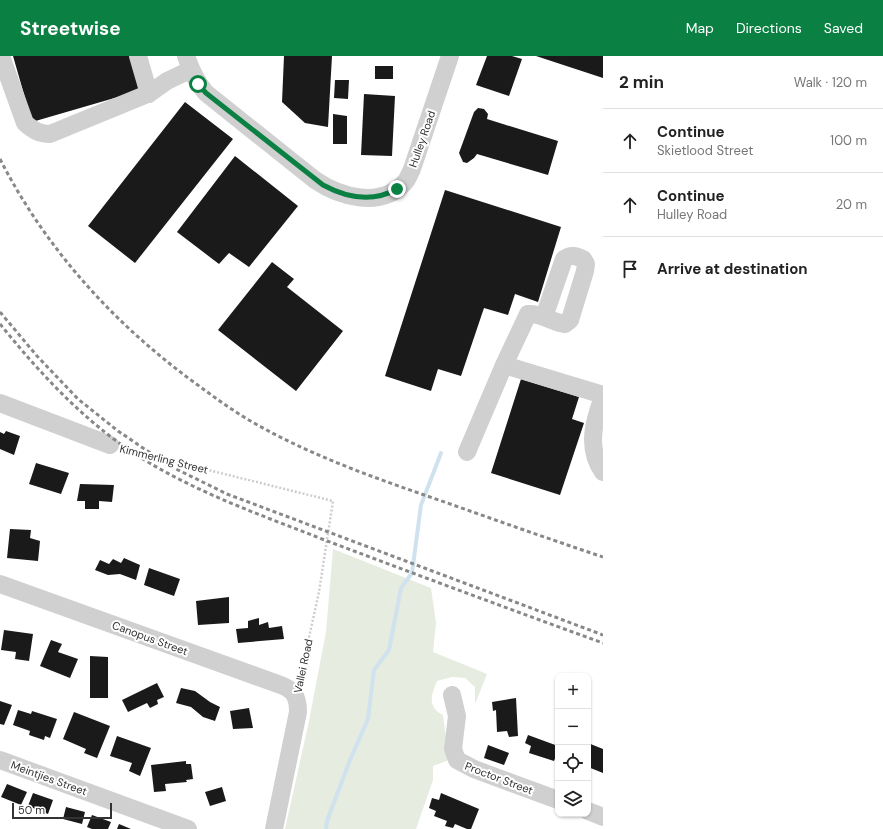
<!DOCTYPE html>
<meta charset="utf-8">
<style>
body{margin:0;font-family:"DM Sans",sans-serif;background:#f2f2f2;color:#222}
.controls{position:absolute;right:12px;bottom:12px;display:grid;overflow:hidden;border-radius:8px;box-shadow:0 1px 3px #0004}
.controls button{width:36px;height:36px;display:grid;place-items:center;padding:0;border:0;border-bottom:1px solid #e0e0e0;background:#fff;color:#222;font:20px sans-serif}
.scale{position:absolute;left:12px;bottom:10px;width:100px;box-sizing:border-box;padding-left:4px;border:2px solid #333;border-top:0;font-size:11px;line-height:14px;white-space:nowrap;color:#333;-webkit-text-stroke:3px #fff;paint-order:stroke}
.stop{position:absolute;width:12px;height:12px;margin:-9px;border:3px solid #0b8043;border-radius:50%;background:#fff}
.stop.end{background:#0b8043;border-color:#fff;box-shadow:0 1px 4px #0008}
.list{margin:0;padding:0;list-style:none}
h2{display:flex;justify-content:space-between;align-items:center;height:52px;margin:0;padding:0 16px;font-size:17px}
h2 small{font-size:13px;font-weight:400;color:#767676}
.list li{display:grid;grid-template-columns:26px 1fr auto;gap:12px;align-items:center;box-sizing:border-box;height:64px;padding:0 16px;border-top:1px solid #e0e0e0}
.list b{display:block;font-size:15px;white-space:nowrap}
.list p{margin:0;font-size:13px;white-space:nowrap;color:#767676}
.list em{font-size:13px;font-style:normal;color:#767676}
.icon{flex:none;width:22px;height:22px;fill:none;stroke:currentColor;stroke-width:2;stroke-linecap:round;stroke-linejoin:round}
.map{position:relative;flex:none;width:603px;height:773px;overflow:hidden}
header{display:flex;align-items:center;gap:24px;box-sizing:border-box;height:56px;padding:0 20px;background:#0b8043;color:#fff}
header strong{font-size:19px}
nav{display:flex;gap:22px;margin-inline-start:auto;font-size:14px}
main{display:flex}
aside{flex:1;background:#fff}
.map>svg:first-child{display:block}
.green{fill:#e6ecdf}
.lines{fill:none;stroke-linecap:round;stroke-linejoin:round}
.stream{stroke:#cfe2ee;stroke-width:4}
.building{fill:#1a1a1a}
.path{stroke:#cdcdcd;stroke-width:2.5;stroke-dasharray:2 2;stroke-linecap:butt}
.minor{stroke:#d0d0d0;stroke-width:18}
.rail{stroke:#888;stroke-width:3;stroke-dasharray:4 3;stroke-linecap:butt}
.route{stroke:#0b8043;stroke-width:5}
.labels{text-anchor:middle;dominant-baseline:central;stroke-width:4;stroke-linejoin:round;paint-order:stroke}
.street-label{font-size:11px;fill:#333;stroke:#fff}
</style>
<header>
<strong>Streetwise</strong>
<nav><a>Map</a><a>Directions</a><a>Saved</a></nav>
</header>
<main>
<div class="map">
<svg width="603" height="773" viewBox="0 0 603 773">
<rect width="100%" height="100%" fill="#fff"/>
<path class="green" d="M 333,493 L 431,532 L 436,567 L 433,596 L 487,618 L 475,648 L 475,631 L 465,622 L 452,621 L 437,625 C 431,639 427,651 443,659 L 449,704 L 433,710 L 433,724 L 416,773 L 285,773 L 308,670 L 326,576 Z"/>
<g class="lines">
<path class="stream" d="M 326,773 L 327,765 L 350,704 L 368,663 L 374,614 L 389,594 L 401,532 L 412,517 L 421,449 L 441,397"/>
</g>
<path class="building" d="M 13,0 L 130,0 L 142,34 L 32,66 Z
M 284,0 L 332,0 L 328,71 L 305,67 L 282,46 Z
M 487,0 L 512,0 L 522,3 L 509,40 L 476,29 Z
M 536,0 L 603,0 L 603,22 Z
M 375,10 L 393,10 L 393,23 L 375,23 Z
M 335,24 L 349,24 L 348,43 L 334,42 Z
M 364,38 L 395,40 L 392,100 L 361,99 Z
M 185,46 L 233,83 L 135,207 L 88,170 Z
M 478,52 L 484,53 L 488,58 L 487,63 L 558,85 L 548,119 L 477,98 L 474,102 L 467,107 L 463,106 L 459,97 L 474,56 Z
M 333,58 L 347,60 L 347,88 L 333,88 Z
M 235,100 L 298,150 L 249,211 L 229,197 L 219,208 L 177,176 Z
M 445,134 L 561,171 L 538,246 L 515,238 L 508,259 L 484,252 L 461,320 L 438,313 L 431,335 L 385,320 Z
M 272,206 L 294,223 L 287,231 L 343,275 L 296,335 L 218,274 Z
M 521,323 L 579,341 L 572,363 L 584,367 L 560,439 L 491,417 Z
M 6,375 L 20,380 L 14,399 L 0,393 L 0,376 L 4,378 Z
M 36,407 L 69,417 L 61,438 L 29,428 Z
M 80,428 L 114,429 L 112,446 L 99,445 L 99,453 L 85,453 L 85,445 L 77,445 Z
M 10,473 L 31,474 L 30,482 L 40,485 L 38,505 L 7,502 Z
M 124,502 L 140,509 L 136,524 L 120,518 L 108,519 L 95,514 L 100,504 L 109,508 L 113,503 L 121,507 Z
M 149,512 L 180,523 L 174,540 L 144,529 Z
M 229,541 L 229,567 L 198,569 L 196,545 Z
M 259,562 L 259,569 L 268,566 L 269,572 L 282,570 L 284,583 L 238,587 L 236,573 L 248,572 L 248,565 Z
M 4,574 L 33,578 L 29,605 L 15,603 L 16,596 L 1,594 Z
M 51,584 L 62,588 L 58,596 L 78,603 L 70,622 L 40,610 Z
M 90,600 L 108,601 L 108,642 L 90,642 Z
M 157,627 L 164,641 L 157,644 L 158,648 L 150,652 L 147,647 L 128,656 L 122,644 Z
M 181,632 L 195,635 L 210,646 L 220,651 L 215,665 L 203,661 L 191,651 L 176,647 Z
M 516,642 L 518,680 L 509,681 L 507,675 L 497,676 L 496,654 L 493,655 L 492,646 Z
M 0,645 L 12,649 L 4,669 L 0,668 Z
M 249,652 L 253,672 L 233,673 L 230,655 Z
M 18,654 L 31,658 L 32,655 L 57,663 L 50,682 L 45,680 L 44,684 L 29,679 L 30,675 L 13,669 Z
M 74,656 L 110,670 L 97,702 L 84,697 L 86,693 L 63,683 Z
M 528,679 L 558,690 L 558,695 L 554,705 L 529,697 L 531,690 L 525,687 Z
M 117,680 L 151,692 L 140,720 L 129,715 L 132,707 L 110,700 Z
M 588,687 L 603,693 L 603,717 L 588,711 Z
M 488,689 L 509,697 L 504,709 L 484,702 Z
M 186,705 L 186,708 L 191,708 L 193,723 L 186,724 L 187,726 L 165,728 L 166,735 L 154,736 L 151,709 Z
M 7,728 L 27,736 L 21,749 L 1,741 Z
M 222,731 L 226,745 L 210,750 L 205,736 Z
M 33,737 L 53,744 L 48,758 L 28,750 Z
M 441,737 L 479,753 L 471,773 L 467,773 L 455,768 L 453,772 L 445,770 L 447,765 L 434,760 L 436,755 L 429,752 L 432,742 L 439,744 Z
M 66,751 L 85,756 L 82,768 L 63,763 Z
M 92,759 L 111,766 L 108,773 L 92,773 L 87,771 Z
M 119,768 L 131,773 L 117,773 Z"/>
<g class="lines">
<path class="path" d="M 124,393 L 333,445 L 319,536 L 300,622"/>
<path class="minor" d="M 1,0 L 25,67 C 33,74 39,78 50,78 L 150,37 L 167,25 L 190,14
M 138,0 L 149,38
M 186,0 C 191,14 196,26 206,37 L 315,124 C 340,141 381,153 405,126 C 408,123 410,117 412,113 L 450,0
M 504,309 L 603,339
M 603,341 C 594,365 586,392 603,416
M 0,347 L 110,389
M 467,396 L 504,309 L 528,258 C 541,257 552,266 565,268 L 570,264 L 585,215 L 586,208 L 583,203 C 576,200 571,198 564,203 L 544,261
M 0,528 L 278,628 C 293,633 298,639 298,656 L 274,773
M 452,639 L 457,660 L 453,693 L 457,704 L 474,713 L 558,744
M 0,704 L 188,773
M 588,755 L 603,761"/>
<path class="rail" d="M 0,103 C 46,193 114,268 195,327 C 214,341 233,355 254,367 C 310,399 372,421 433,442 C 490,462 546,482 603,501
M 0,256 L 37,300 L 78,343 L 118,375 L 168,409 L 227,438 L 603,579
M 0,268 C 35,311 71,351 115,384 C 177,430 251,455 322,483 C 415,518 509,553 603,587"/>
</g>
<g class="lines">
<path class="route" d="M 198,28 L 206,37 L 323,129 C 347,142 372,147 397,133"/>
</g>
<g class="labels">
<g class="street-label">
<text transform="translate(422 83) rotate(-71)">Hulley Road</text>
<text transform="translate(164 403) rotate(14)">Kimmerling Street</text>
<text transform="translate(150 582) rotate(20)">Canopus Street</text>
<text transform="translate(303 610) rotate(-78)">Vallei Road</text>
<text transform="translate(49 722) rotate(20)">Meintjies Street</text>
<text transform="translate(499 722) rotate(21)">Proctor Street</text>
</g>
</g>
</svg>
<div class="controls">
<button>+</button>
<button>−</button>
<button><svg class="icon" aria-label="locate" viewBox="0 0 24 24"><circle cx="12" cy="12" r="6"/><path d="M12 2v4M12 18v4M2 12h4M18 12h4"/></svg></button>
<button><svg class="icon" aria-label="layers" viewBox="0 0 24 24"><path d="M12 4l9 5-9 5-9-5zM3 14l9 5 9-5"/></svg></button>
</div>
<div class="scale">50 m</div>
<div class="stop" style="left:198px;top:28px"></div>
<div class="stop end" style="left:397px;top:133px"></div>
</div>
<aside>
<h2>2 min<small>Walk · 120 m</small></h2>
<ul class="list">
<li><svg class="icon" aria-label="ahead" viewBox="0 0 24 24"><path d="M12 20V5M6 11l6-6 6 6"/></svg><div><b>Continue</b><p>Skietlood Street</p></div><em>100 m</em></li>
<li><svg class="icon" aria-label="ahead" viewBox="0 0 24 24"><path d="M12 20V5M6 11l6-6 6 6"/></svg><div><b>Continue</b><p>Hulley Road</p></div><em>20 m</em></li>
<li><svg class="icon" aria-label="arrive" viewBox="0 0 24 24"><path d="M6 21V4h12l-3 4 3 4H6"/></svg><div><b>Arrive at destination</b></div></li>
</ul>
</aside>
</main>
